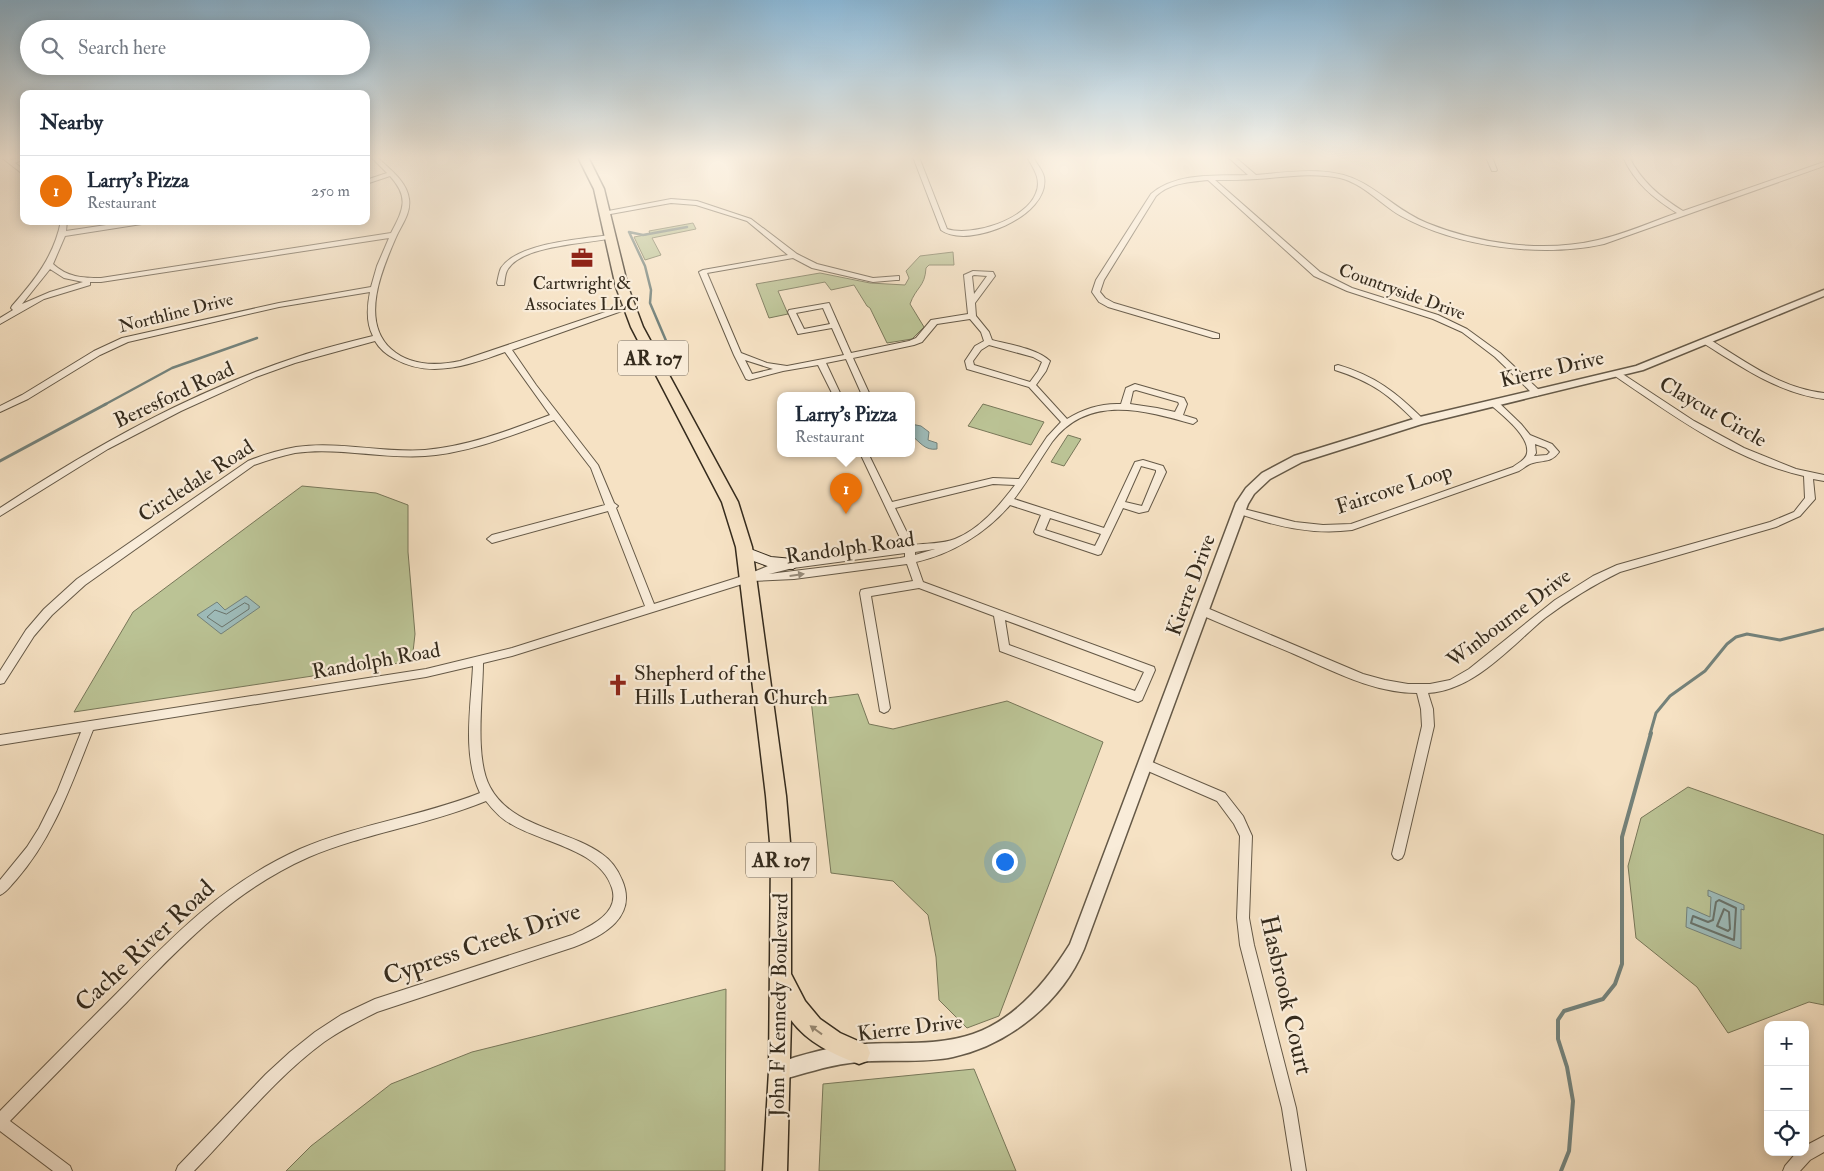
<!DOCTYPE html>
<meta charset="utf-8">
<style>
body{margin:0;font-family:"IM FELL Double Pica",serif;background:#f6f6f7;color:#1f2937}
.controls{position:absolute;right:15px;bottom:15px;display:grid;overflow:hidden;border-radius:10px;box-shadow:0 2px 12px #0003}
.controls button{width:45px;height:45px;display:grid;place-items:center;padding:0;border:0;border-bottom:1px solid #e0e1e3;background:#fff;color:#1f2937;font:25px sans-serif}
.you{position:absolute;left:1004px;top:861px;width:18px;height:18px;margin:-12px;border:4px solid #fff;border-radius:50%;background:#1a73e8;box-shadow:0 0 0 8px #1a73e833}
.badge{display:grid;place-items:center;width:32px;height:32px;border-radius:50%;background:#8f2418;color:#fff;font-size:16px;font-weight:700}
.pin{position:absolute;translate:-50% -41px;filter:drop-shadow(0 1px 2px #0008)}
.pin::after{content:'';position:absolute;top:26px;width:18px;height:15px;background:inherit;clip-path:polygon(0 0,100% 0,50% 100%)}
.popup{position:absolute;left:777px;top:392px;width:138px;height:65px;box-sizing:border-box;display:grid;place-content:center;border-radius:10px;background:#fff;filter:drop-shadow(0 1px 4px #0005);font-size:16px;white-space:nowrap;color:#747a83}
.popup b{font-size:19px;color:#1f2937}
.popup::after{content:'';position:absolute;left:50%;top:100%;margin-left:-10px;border:10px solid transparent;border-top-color:#fff}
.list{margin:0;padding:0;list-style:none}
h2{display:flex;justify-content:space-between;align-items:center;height:65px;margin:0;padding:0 20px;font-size:21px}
h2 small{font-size:16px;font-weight:400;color:#747a83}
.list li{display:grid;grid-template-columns:32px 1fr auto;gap:15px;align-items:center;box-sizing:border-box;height:70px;padding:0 20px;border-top:1px solid #e0e1e3}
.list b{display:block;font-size:19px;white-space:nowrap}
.list p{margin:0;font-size:16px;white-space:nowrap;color:#747a83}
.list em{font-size:16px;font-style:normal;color:#747a83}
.icon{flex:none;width:28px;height:28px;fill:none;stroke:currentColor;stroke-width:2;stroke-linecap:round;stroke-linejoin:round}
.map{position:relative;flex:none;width:1824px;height:1171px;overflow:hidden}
.search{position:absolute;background:#fff;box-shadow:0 2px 12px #0003;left:20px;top:20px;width:350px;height:55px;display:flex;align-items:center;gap:12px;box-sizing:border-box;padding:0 18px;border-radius:28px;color:#747a83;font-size:19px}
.panel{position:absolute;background:#fff;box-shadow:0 2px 12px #0003;left:20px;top:90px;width:350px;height:135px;border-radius:10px}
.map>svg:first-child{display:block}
.green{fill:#bbc395;stroke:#787759}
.water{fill:#9ebcba;stroke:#74827b}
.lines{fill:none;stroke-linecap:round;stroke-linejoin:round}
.shore-far1{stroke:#6a746c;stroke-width:1}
.shore{stroke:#6a746c;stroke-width:2}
.stream-far2{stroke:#74827b;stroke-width:2.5}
.stream-far1{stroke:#74827b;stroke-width:3}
.stream{stroke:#74827b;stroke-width:4}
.minor-casing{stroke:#655947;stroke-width:2}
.tertiary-casing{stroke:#655947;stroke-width:3}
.secondary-casing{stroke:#352b1d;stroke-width:2}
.primary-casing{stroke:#352b1d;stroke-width:3}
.minor{fill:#f9ecd9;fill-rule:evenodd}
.tertiary{fill:#f9ecd9;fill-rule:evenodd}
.secondary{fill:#f9ecd9;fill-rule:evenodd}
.primary{fill:#f6e2c4;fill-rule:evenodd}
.oneway{fill:#978c7b}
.oneway2{fill:#968670}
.labels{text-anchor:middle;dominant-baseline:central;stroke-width:4.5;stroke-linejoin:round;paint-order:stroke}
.far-poi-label{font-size:18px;fill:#352b1d;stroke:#f9ecd9}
.far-street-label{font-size:18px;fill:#352b1d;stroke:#f9ecd9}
.shield{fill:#f9ecd9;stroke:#706555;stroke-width:1}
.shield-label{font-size:20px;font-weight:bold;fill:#352b1d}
.street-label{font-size:21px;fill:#352b1d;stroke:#f9ecd9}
.poi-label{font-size:21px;fill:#352b1d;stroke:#f9ecd9;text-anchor:start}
.near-street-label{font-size:25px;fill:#352b1d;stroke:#f9ecd9}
</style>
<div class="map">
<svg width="1824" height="1171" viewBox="0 0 1824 1171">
<rect width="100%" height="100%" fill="#f6e2c4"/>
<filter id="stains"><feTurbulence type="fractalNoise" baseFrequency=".004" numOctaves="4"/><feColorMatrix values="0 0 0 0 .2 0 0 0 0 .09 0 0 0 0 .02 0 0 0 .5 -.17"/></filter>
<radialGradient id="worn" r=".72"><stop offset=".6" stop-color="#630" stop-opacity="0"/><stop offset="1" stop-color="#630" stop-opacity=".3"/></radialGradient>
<path class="green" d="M 693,223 L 696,229 L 652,238 L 661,255 L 645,260 L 634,237 L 650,234 L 649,231 Z
M 953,252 L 954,265 L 929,265 L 926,268 C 925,287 916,287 910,304 L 924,327 L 912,339 L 887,343 L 870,308 L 867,306 L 854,285 L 831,290 L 825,282 L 778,291 L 788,314 L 769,318 L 756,284 L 820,273 L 870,283 L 905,285 L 909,278 L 906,271 L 920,256 Z
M 983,404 L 1044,422 L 1031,445 L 968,426 Z
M 1068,435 L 1081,439 L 1064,466 L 1051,462 Z
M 302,486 L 376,493 L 408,505 L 408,552 L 415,634 L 412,661 L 74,712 L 133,612 Z
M 858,694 L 869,724 L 893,729 L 1007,701 L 1103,742 L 999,1016 L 967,1028 L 939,1000 L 936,957 L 928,915 L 893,881 L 831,873 L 811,700 Z
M 1688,787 L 1824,835 L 1824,1005 L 1809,1002 L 1728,1033 L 1697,987 L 1636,938 L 1628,866 L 1641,818 Z
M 726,989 L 725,1171 L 286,1171 L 311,1146 L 391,1084 L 472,1052 Z
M 974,1069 L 1016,1171 L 819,1171 L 823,1084 Z"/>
<path class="water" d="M 911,424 L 921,426 L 929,432 L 928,440 L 937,443 L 937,449 C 925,451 920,442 911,435 Z
M 246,596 L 260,607 L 221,634 L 197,615 L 217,602 L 225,610 Z
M 1708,890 L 1744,905 L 1744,910 L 1741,909 L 1741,949 L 1686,927 L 1687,907 L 1710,917 L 1711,897 L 1708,896 Z"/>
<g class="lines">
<path class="shore-far1" d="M 245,603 L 249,605 L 249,609 L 222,627 L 207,617 L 215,610 L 226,614 Z"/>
<path class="shore" d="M 1719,900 L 1736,908 L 1734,940 L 1691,923 L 1693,916 L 1708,922 L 1713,920 L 1716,902 Z
M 1724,909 L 1729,912 L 1730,929 L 1728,931 L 1717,926 Z"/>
<path class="stream-far2" d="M 629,232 L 645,266 L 651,290 L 650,303 L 667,343
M 629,232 L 643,235 L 687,227
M 104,405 L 172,368 L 257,338"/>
<path class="stream-far1" d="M 0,461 L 106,404
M 1650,734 L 1656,713 L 1670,696 L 1705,671 L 1727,644 L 1736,637 L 1747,634 L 1780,640 L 1824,629"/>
<path class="stream" d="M 1561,1171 L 1569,1151 L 1573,1101 L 1567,1067 L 1558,1039 L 1558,1020 L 1564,1011 L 1603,999 L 1615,984 L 1622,964 L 1622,837 L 1651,733"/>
<g class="minor-casing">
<path id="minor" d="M 1,157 L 8,157 L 11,160 L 24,157 L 24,159 L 15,163 L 24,170 L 24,175 Z
M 371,157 L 377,157 C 389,169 407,181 409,199 C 411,212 403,223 397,235 C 383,267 359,320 391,349 C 410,366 436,366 460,361 L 626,305 L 632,305 L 633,307 L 512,350 L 536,385 L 598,465 L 614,503 L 618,506 L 616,508 L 654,604 L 746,575 L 768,566 L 793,560 L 904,546 L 860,453 L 868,453 L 892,502 L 993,478 L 1019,479 L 1047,437 L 1061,422 L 1029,387 L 967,369 L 965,361 L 975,346 L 984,341 L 981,332 L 970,319 L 937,324 L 922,342 L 914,345 L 853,358 L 870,395 L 862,395 L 846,359 L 826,363 L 841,395 L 833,395 L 818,365 L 783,371 L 749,380 L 746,379 L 734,355 L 699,272 L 703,270 L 788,255 L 747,221 L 696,205 L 671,203 L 605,215 L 602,213 L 603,212 L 671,199 L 697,201 L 751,219 L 797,254 L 817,264 L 873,278 L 899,276 L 899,280 L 896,280 L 873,282 L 812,268 L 793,258 L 707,273 L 741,353 L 767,363 L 787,366 L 844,355 L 832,328 L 798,334 L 788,312 L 789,310 L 829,303 L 851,353 L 909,341 L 916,338 L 931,320 L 968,314 L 964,275 L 973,271 L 993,272 L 995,276 L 975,303 L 976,316 L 989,332 L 992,340 C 1010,345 1036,348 1050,361 L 1046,371 L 1036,385 L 1067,419 C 1083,409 1102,403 1121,404 L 1126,388 L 1135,384 L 1184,398 L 1187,404 L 1183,415 L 1196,419 L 1197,421 L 1193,424 C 1144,410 1088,394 1052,442 C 1039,461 1028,481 1014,499 L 1104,528 L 1135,462 L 1143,460 L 1163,466 L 1166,472 L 1148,511 L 1139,513 L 1123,508 L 1101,554 L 1098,555 L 1036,534 L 1034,532 L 1041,515 L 1010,505 C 986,533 952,554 916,562 L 923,582 L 1154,667 L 1155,670 L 1142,700 L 1138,702 L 1000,651 L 994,616 L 919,588 L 871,596 L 890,708 L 888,711 L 884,713 L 880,711 L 860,593 L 861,590 L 865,589 L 913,581 L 907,564 L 794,579 L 752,581 L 512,656 L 483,663 C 483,696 474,758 490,787 C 512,828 567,829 602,854 C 611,860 618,870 622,880 C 638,917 603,936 574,947 L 377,1012 C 359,1021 341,1030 324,1042 C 275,1078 236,1128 194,1171 L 176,1171 L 178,1166 L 266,1074 L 290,1052 L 315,1032 L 341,1015 L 375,999 L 572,935 C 591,926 620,913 612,888 C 600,849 542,843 511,824 C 501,819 493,810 486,801 C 428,825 366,833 309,857 C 234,890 183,944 127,1002 C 88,1041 49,1081 10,1121 L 70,1166 L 72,1171 L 53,1171 L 0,1131 L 0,1111 C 39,1071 78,1032 117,993 C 174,935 224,883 300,849 C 358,824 422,816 480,793 C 462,755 471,707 473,666 L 426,677 L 93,730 C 72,782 54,837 16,880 C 11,885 7,892 0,895 L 0,880 L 27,847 L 39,828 L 57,792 L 81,732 L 0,745 L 0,735 L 426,669 L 512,648 L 645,606 L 608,511 L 492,543 L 487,539 L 492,535 L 605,505 L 591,468 L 554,420 C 512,435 470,453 425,456 C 382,459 338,447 295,453 C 281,456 268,460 254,465 L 85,585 L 52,615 L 34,636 L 4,683 L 0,684 L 0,671 L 26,630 L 44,609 L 77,579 L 248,461 C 263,455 279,450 296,447 C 339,441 382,453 425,450 C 469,446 510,430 550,415 L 505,352 C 470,365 430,379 395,359 C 387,355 379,348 375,341 L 295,363 L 256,377 L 181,411 L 108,449 L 0,516 L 0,508 C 94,446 193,391 300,356 C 324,348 349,342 373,336 C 366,323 367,307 370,292 L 279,307 L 128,342 L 100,355 L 28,399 L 0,412 L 0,406 L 22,395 L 94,351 L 122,338 L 279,303 L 371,287 L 377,266 L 389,238 L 101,282 L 90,282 L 90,285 L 44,299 L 0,324 L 0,318 L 13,310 L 11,308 L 12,306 C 35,280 54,256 61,221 L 67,221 L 66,231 L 133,221 L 151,221 L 148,223 L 65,236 L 53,264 C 67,277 82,278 101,278 L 391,233 C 403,210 410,198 390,176 L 366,184 L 366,180 L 387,173 ZM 50,269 L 64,278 L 83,282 L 50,292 L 22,304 ZM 974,275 L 987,276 L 974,294 L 972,276 ZM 823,308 L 830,324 L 804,329 L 796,313 ZM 989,345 L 1033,357 L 1042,362 L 1038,371 L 1030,382 L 974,365 L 973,361 L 981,350 ZM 745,360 L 773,369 L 752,374 ZM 1136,390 L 1178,402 L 1179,404 L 1175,412 L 1157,408 L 1130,404 L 1133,391 ZM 1141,466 L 1156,470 L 1156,472 L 1142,506 L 1125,502 ZM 993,484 L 1015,485 C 999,506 980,529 955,539 C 943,544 926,543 913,545 L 895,508 ZM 1050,518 L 1101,534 L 1095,546 L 1045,530 ZM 935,549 L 915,555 L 915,552 ZM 905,553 L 905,557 L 900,558 L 769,574 L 793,568 ZM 1005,620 L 1144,672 L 1135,691 L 1009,645 Z
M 913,157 L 919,157 L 947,229 C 972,237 1026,220 1036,193 C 1042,179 1033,168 1027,157 L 1033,157 C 1036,163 1043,171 1044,177 C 1051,216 968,250 941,230 Z
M 1228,157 L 1235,157 L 1256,175 C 1291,172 1331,165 1363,183 C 1386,196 1402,213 1427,223 C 1479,244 1543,253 1598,240 C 1625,234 1651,222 1677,213 C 1653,198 1635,183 1623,157 L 1629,157 C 1642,182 1659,196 1683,211 L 1824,162 L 1824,166 L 1604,244 C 1541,258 1457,247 1401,216 C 1380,204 1364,184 1340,178 C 1313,172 1284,177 1257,179 C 1243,180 1229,180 1215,180 L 1320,272 L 1352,288 L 1438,315 L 1467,329 L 1500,353 L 1540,391 L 1541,393 L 1537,396 L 1534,395 L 1495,357 L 1462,332 L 1433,319 L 1347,291 L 1314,276 L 1208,180 C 1189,182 1170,183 1156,196 L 1104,280 L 1100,292 L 1105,298 L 1114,303 L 1219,334 L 1219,338 L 1213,338 L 1108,307 L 1099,302 L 1092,292 L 1096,280 L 1151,194 C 1176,172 1217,176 1248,175 Z
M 1486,157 L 1492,157 L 1497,170 L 1496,171 L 1492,171 Z
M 610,235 L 614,237 L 612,238 C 586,244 523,245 508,269 C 505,273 505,280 504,285 L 498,285 L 497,283 C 498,279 499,272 501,268 C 517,243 582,239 610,235 Z
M 1703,339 L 1709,339 C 1746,362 1780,388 1824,393 L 1824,399 C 1778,393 1742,367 1703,343 Z
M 1338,365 C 1375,376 1396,392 1423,419 L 1424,421 L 1423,423 L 1417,423 C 1389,395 1373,382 1335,370 L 1335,366 Z
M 1618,371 L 1694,421 L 1744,448 L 1796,469 L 1824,475 L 1824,481 L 1813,479 L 1815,499 L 1800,516 L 1776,527 L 1620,572 C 1593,585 1569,600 1545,618 C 1511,646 1475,690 1428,693 L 1433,709 L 1434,726 L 1404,854 L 1402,858 L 1398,860 L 1394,858 L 1392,854 L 1422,726 L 1421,709 L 1417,693 C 1374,693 1333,671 1294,654 C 1263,641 1231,628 1199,614 L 1198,611 L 1199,608 L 1207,608 L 1363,674 L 1385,680 L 1408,684 L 1430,684 L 1450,680 L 1469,669 L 1555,600 L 1593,576 L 1617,565 L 1770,522 L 1794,512 L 1805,498 L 1804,476 C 1733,460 1674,416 1615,376 L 1614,374 Z
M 1494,400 L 1497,401 L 1521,424 L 1530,435 L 1552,444 L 1559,452 C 1552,462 1545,460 1533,463 C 1528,464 1524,468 1519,471 L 1352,530 C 1311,535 1275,526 1237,513 L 1235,511 L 1240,508 L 1295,522 L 1323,525 L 1351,524 L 1513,467 C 1518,463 1526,460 1527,453 C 1530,436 1502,415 1491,405 L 1490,403 ZM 1535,444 L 1546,448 L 1550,452 L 1547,455 L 1534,456 L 1536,453 Z
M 1145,759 L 1225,793 L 1243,816 L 1252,836 L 1249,918 L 1254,945 L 1296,1108 L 1306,1171 L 1292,1171 L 1282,1108 L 1240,945 L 1237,918 L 1240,836 L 1234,824 L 1217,801 L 1141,768 L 1139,764 L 1141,760 Z
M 1824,1136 L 1824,1152 L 1810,1160 L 1800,1171 L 1783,1171 L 1785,1166 L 1797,1152 L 1805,1152 L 1805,1146 Z"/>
</g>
<g class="tertiary-casing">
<path id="tertiary" d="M 1824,290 L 1824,296 L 1643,370 L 1422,424 L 1302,462 L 1270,479 L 1254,494 L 1248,504 L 1084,949 C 1062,1002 1009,1045 953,1057 C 920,1064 884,1058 850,1063 C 826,1066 803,1074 780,1080 L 774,1077 L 771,1071 L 774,1065 C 801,1054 834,1046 863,1044 C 900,1042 938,1046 973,1034 C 1016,1019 1047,981 1070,944 L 1236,503 L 1246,488 L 1262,473 L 1294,456 L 1420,417 L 1636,366 Z"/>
</g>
<g class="secondary-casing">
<path id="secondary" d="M 745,547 L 771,557 L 793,559 L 800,564 L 793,569 L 770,567 L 740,556 L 738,552 Z"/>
</g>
<g class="primary-casing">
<path id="primary" d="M 578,157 L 588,157 L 604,189 L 628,287 L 643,327 L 738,502 L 752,547 L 786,796 L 791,854 L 791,974 L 805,1001 L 820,1019 L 840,1033 L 867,1045 L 870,1053 L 867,1061 L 859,1064 C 833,1054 808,1043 791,1020 L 787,1171 L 763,1171 L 769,1071 L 771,854 L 766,796 L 736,547 L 722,502 L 631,327 L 616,287 L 594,189 Z"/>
</g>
<use href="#minor" class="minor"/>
<use href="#tertiary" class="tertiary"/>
<use href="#secondary" class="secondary"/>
<use href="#primary" class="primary"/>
</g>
<defs><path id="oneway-solid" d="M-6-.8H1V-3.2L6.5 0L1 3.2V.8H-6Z" transform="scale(1.25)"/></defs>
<use class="oneway" href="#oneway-solid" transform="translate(797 575) rotate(-8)"/>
<use class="oneway2" href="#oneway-solid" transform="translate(816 1030) rotate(-144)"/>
<linearGradient id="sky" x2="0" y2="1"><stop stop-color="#8ab7d6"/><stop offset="0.49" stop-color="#fbf2e4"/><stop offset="1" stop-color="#fbf2e4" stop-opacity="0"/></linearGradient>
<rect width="1824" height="321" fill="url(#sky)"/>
<defs>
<g id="office-bare" transform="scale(1.725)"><path d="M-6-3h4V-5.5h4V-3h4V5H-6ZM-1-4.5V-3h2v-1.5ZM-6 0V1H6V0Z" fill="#8f2418" stroke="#f9ecd9" stroke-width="2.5" paint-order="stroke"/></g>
<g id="church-bare" transform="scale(1.725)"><path d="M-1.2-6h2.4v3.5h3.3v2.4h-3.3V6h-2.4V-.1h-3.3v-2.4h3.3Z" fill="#8f2418" stroke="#f9ecd9" stroke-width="2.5" paint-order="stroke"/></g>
</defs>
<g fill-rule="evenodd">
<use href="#office-bare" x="582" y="258"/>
<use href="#church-bare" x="618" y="685"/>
</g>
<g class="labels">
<g class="far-poi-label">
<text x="582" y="283">Cartwright &amp;<tspan x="582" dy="21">Associates LLC</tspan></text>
</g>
<g class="far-street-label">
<text transform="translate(1402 292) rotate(20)">Countryside Drive</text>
<text transform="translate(176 313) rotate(-14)">Northline Drive</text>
</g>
<g class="shield">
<rect x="618" y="340.5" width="70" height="35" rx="4"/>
<rect x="746" y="842.5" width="70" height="35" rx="4"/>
</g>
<g class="shield-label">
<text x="653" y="358">AR 107</text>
<text x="781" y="860">AR 107</text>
</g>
<g class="street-label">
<text transform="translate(1552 369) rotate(-13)">Kierre Drive</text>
<text transform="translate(174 395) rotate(-25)">Beresford Road</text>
<text transform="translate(1713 412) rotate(30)">Claycut Circle</text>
<text transform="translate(196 481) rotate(-33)">Circledale Road</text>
<text transform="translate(1394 489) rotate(-18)">Faircove Loop</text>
<text transform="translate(850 548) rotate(-8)">Randolph Road</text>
<text transform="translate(1191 585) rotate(-70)">Kierre Drive</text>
<text transform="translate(1509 618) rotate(-37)">Winbourne Drive</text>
<text transform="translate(376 661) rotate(-10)">Randolph Road</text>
<text transform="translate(779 1005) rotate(-89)">John F Kennedy Boulevard</text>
<text transform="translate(910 1028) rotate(-7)">Kierre Drive</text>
</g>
<g class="poi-label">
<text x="634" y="673">Shepherd of the<tspan x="634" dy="24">Hills Lutheran Church</tspan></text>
</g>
<g class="near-street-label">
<text transform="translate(482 944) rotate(-19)">Cypress Creek Drive</text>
<text transform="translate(145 946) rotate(-43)">Cache River Road</text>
<text transform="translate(1286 995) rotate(77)">Hasbrook Court</text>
</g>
</g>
<rect width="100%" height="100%" filter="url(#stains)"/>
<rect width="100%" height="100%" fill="url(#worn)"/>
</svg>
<div class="controls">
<button>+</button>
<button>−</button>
<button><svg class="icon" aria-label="locate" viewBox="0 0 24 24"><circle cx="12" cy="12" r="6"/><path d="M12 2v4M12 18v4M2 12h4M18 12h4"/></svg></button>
</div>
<div class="you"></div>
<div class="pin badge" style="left:846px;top:514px;background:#e8710a">1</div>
<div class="popup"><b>Larry's Pizza</b>Restaurant</div>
<div class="search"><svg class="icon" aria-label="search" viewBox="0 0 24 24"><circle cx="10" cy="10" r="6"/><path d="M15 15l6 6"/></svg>Search here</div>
<section class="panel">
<h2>Nearby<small></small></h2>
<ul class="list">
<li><span class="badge" style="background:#e8710a">1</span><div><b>Larry's Pizza</b><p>Restaurant</p></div><em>250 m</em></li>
</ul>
</section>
</div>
